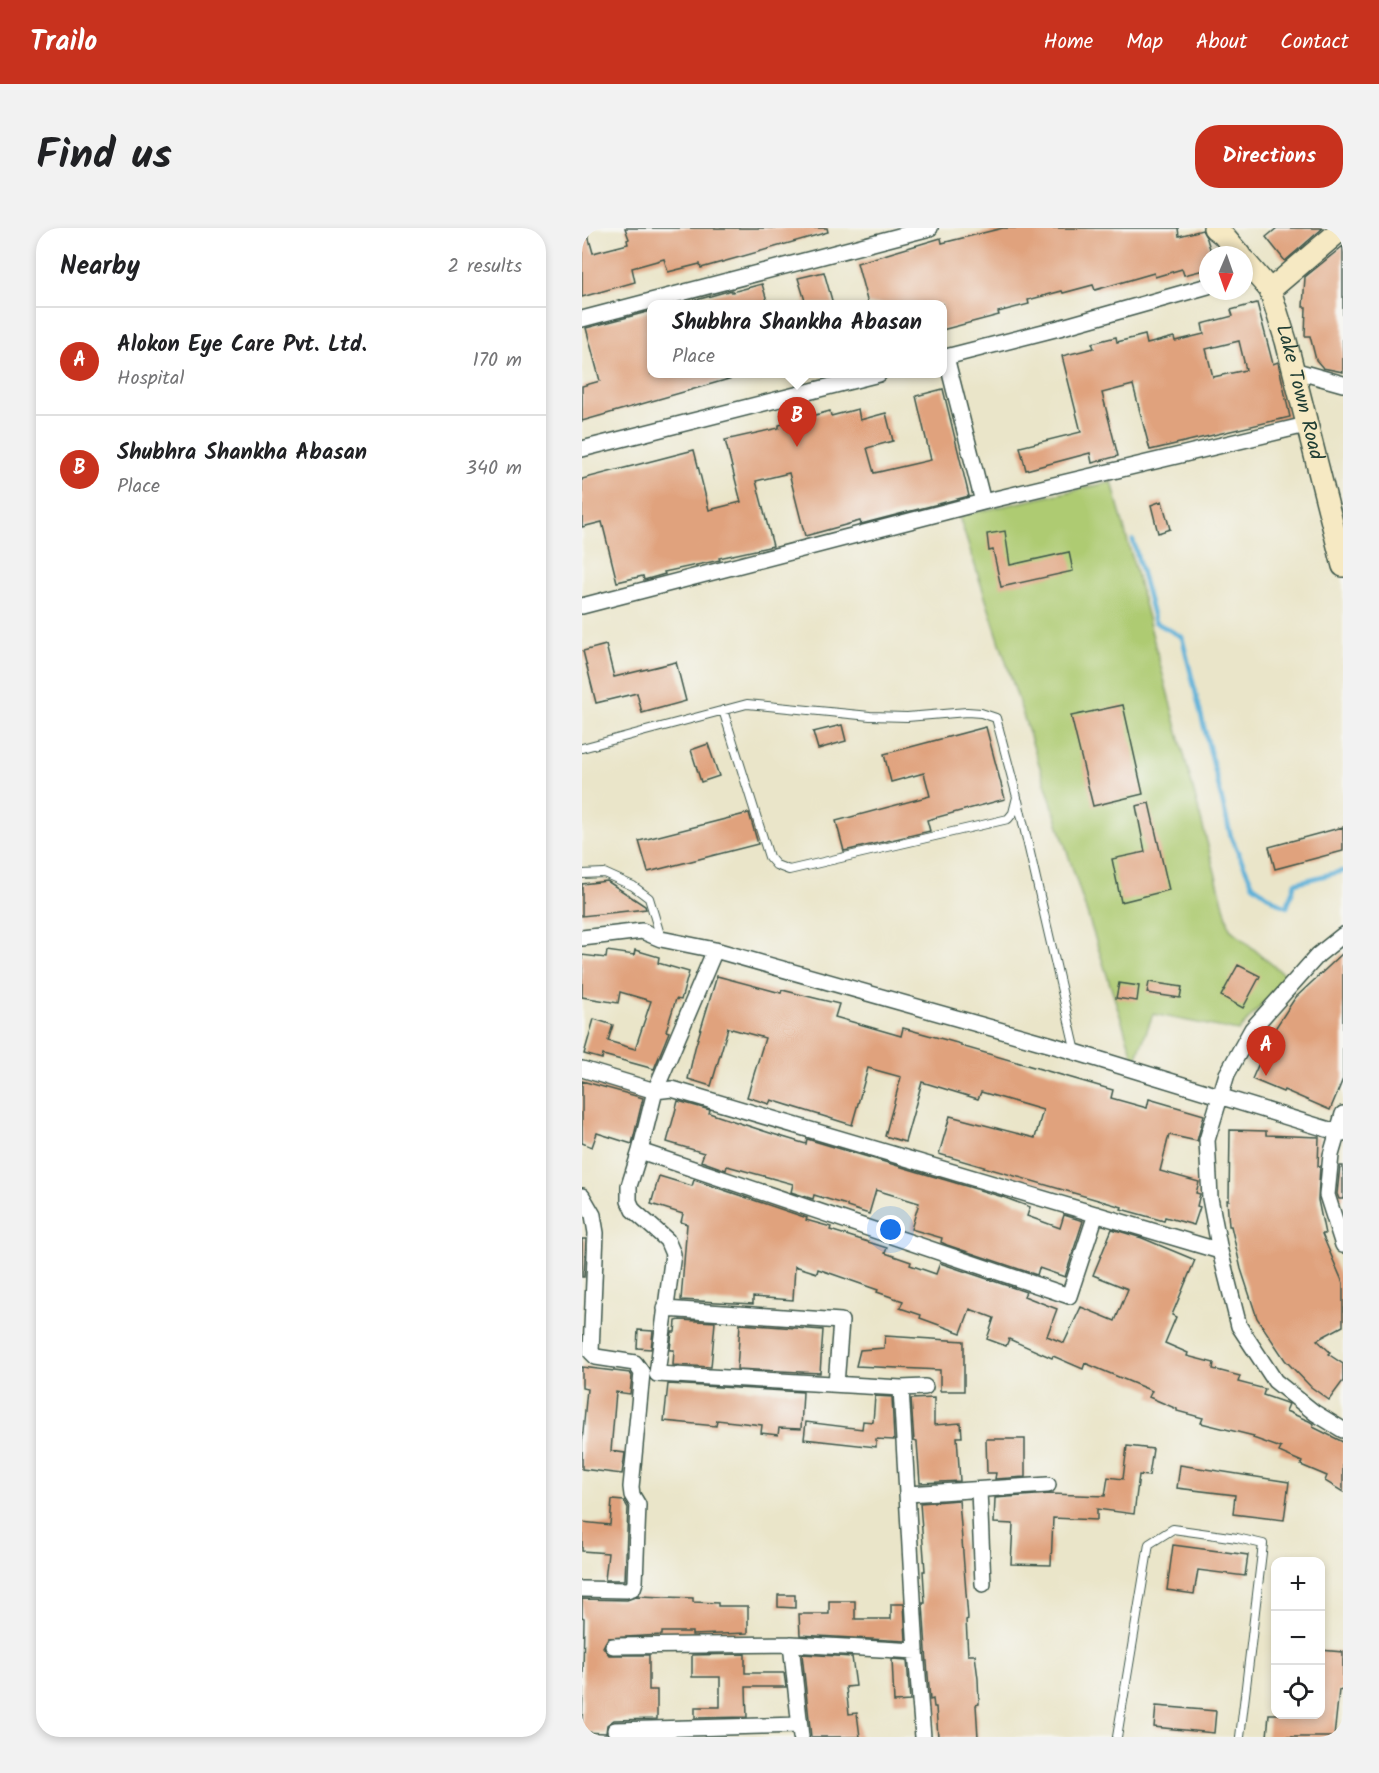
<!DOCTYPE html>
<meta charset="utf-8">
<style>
body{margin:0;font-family:Kalam,sans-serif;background:#f2f2f2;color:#202124}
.controls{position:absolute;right:18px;bottom:18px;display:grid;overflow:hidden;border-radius:12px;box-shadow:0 3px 9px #0003}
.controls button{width:54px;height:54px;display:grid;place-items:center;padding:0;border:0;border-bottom:2px solid #e0e0e0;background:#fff;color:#202124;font:30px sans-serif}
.compass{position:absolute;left:617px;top:18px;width:54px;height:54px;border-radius:50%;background:#fff;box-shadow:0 3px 9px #0003;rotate:182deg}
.you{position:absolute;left:309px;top:1002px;width:21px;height:21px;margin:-15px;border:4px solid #fff;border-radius:50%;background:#1a73e8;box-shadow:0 0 0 9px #1a73e833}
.badge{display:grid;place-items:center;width:39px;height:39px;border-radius:50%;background:#c8321e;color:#fff;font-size:20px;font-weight:700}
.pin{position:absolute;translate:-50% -50px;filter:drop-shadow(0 2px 3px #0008)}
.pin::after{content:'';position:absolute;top:32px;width:21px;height:18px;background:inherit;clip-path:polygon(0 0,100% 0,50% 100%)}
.popup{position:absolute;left:65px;top:72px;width:300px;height:78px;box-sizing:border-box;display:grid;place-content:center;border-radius:12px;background:#fff;filter:drop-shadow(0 2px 4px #0005);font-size:20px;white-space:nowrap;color:#757577}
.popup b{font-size:22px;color:#202124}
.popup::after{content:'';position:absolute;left:50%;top:100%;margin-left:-12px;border:12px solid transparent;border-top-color:#fff}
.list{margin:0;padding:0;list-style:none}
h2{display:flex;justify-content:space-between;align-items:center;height:78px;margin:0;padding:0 24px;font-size:26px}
h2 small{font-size:20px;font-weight:400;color:#757577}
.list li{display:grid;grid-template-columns:39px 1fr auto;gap:18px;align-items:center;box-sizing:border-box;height:108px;padding:0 24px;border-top:2px solid #e0e0e0}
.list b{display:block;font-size:22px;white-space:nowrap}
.list p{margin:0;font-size:20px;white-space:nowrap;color:#757577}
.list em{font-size:20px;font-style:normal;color:#757577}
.icon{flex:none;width:33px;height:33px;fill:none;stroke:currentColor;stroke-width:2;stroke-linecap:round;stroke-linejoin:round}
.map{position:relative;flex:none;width:761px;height:1509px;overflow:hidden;border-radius:24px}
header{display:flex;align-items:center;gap:36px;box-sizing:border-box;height:84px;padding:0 30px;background:#c8321e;color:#fff}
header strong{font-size:28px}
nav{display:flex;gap:33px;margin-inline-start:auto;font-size:21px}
.intro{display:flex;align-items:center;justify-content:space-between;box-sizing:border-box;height:144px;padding:0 36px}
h1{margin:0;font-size:42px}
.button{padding:15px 27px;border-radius:24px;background:#c8321e;color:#fff;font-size:21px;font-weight:700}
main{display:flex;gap:36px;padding:0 36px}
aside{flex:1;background:#fff;border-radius:24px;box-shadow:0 3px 9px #0003}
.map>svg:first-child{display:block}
.green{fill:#aecb72;stroke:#668453;stroke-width:1.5}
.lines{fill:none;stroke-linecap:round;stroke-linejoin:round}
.stream{stroke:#5cb0d8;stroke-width:4.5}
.building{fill:#e0a27d;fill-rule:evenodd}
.lane-casing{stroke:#3d564a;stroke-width:10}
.street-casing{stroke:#3d564a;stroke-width:18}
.secondary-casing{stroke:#3d564a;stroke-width:24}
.lane{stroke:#fff;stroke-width:8}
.street{stroke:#fff;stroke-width:15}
.secondary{stroke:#f6e9c3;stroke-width:21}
.labels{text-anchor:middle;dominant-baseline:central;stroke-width:4.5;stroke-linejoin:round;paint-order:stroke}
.street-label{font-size:20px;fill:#1f3d34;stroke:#f6f6f2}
</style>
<header>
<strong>Trailo</strong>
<nav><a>Home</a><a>Map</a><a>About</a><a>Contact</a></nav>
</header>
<div class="intro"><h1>Find us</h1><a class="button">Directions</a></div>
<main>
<aside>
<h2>Nearby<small>2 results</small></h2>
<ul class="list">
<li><span class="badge">A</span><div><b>Alokon Eye Care Pvt. Ltd.</b><p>Hospital</p></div><em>170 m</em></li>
<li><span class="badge">B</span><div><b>Shubhra Shankha Abasan</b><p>Place</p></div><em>340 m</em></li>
</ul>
</aside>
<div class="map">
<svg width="761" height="1509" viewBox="0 0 761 1509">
<rect width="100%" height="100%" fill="#f6f6f2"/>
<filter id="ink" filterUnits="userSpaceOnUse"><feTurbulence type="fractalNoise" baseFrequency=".0167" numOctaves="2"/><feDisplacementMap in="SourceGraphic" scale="12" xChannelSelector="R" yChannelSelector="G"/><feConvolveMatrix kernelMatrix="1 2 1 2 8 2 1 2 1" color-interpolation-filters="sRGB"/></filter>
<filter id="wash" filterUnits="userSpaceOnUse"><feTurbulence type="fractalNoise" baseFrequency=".008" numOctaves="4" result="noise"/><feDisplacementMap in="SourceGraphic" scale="24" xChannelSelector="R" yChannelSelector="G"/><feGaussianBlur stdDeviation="1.35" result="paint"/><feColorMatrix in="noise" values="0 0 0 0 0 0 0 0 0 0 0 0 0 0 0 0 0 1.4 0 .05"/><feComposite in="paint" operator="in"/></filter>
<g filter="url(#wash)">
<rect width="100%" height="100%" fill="#eae5c9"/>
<path class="green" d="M 530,254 L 648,701 L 705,749 L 656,803 L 571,786 L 553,834 L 377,288 Z"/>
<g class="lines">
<path class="stream" d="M 551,312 L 573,394 L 600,409 L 649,609 L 671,657 L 698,676 L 705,679 L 713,655 L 761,643"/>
</g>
<g id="blocks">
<path class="building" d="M 0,0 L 4,0 L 11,25 L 46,16 L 45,12 L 47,11 L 43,0 L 245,0 L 246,4 L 119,40 L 118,36 L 86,44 L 82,31 L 50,40 L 53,54 L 0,69 Z
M 421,0 L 596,0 L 597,8 L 620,2 L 625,11 L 630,27 L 626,27 L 626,41 L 602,47 L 600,41 L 573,49 L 572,45 L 513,62 L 511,57 L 481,65 L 480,63 L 446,72 L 447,76 L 416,84 L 417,87 L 360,102 L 360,76 L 286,76 L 275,35 L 359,10 L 360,15 Z
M 695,0 L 741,0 L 703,33 L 684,9 Z
M 761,18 L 761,144 L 741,140 L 734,132 L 728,108 L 723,108 L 724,79 L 721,79 L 723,49 Z
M 242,44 L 251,76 L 224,76 L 216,50 Z
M 180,56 L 186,76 L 100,76 L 150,62 L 150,64 Z
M 675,75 L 691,136 L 696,134 L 708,189 L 568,222 L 551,157 L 520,165 L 536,228 L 510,235 L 508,225 L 444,242 L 438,219 L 499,204 L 480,128 L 512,120 L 510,115 L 534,109 L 535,114 L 563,107 L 565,116 L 592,109 L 593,113 L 622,106 L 620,96 L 651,88 L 649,82 ZM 657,113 L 664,142 L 631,149 L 624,121 Z
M 69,83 L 69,146 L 153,146 L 154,149 L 0,193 L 0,158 L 18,153 L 4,100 Z
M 361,161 L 387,268 L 279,296 L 278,293 L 223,308 L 207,245 L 174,253 L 191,318 L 137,330 L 138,332 L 82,344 L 83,346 L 62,352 L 61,348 L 35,354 L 20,294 L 0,299 L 0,251 L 112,222 L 127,282 L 159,274 L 143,212 L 197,200 L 197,197 L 248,183 L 249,188 L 276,181 L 278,192 L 304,185 L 311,213 L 285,220 L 292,245 L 349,232 L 334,168 Z
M 580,273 L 588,301 L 576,305 L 569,277 Z
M 423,303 L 428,337 L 487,324 L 491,343 L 419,359 L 411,322 L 407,323 L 405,306 Z
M 24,417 L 32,449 L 94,434 L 104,473 L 60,485 L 55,465 L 14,475 L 1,423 Z
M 541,477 L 561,566 L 511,578 L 489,488 Z
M 260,497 L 264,513 L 236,521 L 231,504 Z
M 404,499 L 423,571 L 345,592 L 348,603 L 262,623 L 254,593 L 348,568 L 342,545 L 309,554 L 302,526 Z
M 126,516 L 137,548 L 119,554 L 109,522 Z
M 567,575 L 587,662 L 539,674 L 530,631 L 563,624 L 554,578 Z
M 167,585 L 176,616 L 66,644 L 57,613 Z
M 761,599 L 761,623 L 693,641 L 687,619 Z
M 25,653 L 63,678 L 64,681 L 0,688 L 0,656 Z
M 53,722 L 77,729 L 76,735 L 107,744 L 99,772 L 94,771 L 84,803 L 87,804 L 72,841 L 21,827 L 20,831 L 2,826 L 12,791 L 31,797 L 26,813 L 53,821 L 69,773 L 38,764 L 36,775 L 0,769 L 0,727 L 24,730 L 25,723 L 52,727 Z
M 761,725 L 761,851 L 748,882 L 702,862 L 701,864 L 670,851 L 685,817 L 683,816 L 713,770 Z
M 656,737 L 678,748 L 661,780 L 639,768 Z
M 135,748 L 199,765 L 200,762 L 257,776 L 253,789 L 319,808 L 321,800 L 379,816 L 379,818 L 531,862 L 529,870 L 565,880 L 567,871 L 622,887 L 615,913 L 587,907 L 578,943 L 617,954 L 614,965 L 618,966 L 615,978 L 618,979 L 612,997 L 583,989 L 582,993 L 539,981 L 540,979 L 357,926 L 368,888 L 453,910 L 461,882 L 399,864 L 396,871 L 340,854 L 323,914 L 303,908 L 319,849 L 286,840 L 270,897 L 189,872 L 187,876 L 165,869 L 183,810 L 146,800 L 129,858 L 106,851 L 113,820 Z
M 567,754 L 600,759 L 598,770 L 565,765 Z
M 537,755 L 557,758 L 555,773 L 534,770 Z
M 0,853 L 61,870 L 50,916 L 15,905 L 10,919 L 0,915 Z
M 96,873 L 128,882 L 127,885 L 191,906 L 224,916 L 225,911 L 421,969 L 448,979 L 445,988 L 478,1000 L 482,987 L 501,993 L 483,1049 L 457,1040 L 455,1047 L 365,1017 L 359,1014 L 360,1010 L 329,1001 L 337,975 L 294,962 L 287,986 L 265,979 L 265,977 L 232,967 L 231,971 L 209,964 L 211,956 L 145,938 L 144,942 L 119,933 L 122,925 L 85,914 Z
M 648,902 L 684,903 L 684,907 L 737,909 L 736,938 L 738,938 L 736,972 L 743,1006 L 740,1006 L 761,1055 L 761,1098 L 735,1112 L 748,1124 L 746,1126 L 761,1136 L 761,1153 L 747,1172 L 729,1159 L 703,1132 L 675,1090 L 659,1041 L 649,998 L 647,998 L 645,972 L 647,972 Z
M 758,938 L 761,938 L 761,971 L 757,971 L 755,966 Z
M 77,948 L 110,958 L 112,952 L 225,990 L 224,992 L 249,999 L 248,1002 L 305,1020 L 303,1025 L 329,1034 L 328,1037 L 354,1046 L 358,1035 L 444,1064 L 442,1068 L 475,1081 L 465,1108 L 482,1115 L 499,1079 L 533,1093 L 546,1061 L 511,1047 L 530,1001 L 560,1010 L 613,1032 L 590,1087 L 594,1089 L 583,1115 L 606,1125 L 605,1128 L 632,1135 L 631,1141 L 658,1148 L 656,1154 L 683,1161 L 681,1167 L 707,1176 L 704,1183 L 727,1193 L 732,1196 L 731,1199 L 761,1214 L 761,1264 L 743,1253 L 745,1248 L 719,1237 L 720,1234 L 697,1224 L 699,1220 L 671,1210 L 672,1208 L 619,1195 L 621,1190 L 595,1183 L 595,1181 L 567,1169 L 570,1163 L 503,1135 L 501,1141 L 471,1128 L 470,1130 L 427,1111 L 424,1118 L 405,1111 L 412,1090 L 388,1081 L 379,1105 L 338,1090 L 339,1087 L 318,1080 L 321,1073 L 295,1064 L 296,1062 L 236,1041 L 235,1045 L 213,1038 L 211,1072 L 171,1069 L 171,1076 L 99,1072 L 105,996 L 99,994 L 101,986 L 69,976 Z
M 0,1011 L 4,1011 L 2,1049 L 0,1049 Z
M 98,1092 L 133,1094 L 129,1139 L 91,1137 L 92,1122 L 88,1122 L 90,1104 L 93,1104 L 94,1093 Z
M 158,1096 L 241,1102 L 238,1145 L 155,1141 Z
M 56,1102 L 71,1103 L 69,1121 L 55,1120 Z
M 303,1108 L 382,1113 L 382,1163 L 358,1163 L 358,1142 L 274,1138 L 278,1122 L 302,1120 Z
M 0,1139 L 48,1145 L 50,1148 L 48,1166 L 34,1164 L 29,1223 L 43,1225 L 40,1246 L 0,1241 L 0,1215 L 5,1161 L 0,1160 Z
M 86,1156 L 221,1164 L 219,1201 L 197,1200 L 196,1207 L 179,1205 L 180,1197 L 135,1192 L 134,1198 L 82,1193 Z
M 293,1168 L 310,1169 L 312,1212 L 294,1211 L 294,1219 L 222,1211 L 224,1194 L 280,1201 L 281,1193 L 291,1194 Z
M 352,1170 L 352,1197 L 379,1195 L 380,1209 L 375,1209 L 378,1253 L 338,1255 L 335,1214 L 332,1213 L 329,1171 Z
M 404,1211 L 443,1211 L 443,1249 L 413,1251 L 414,1245 L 405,1245 Z
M 545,1218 L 571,1221 L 567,1248 L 557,1247 L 552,1286 L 515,1281 L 515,1292 L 471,1290 L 469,1337 L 429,1336 L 431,1296 L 412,1295 L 413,1270 L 468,1266 L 523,1268 L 526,1249 L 541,1251 Z
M 598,1237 L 707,1254 L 702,1292 L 651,1286 L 653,1267 L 595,1260 Z
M 30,1272 L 42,1273 L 46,1280 L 43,1352 L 23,1352 L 26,1325 L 0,1323 L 0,1294 L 28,1297 Z
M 377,1272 L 386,1391 L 384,1392 L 386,1427 L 393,1427 L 396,1451 L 397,1476 L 394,1477 L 396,1509 L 356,1509 L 354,1479 L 352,1479 L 351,1471 L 348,1472 L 344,1422 L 341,1375 L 343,1375 L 341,1343 L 343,1343 L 338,1275 Z
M 591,1317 L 666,1327 L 663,1348 L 616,1342 L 612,1366 L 585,1362 Z
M 196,1367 L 213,1367 L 213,1380 L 196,1379 Z
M 56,1368 L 111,1370 L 111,1374 L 136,1375 L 136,1378 L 166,1378 L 166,1405 L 110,1407 L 110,1404 L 80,1404 L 80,1407 L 26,1410 L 21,1419 L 27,1427 L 67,1427 L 67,1462 L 75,1462 L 75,1491 L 32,1492 L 25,1497 L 24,1505 L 0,1504 L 2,1390 L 0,1389 L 0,1371 L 45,1372 Z
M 247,1373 L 273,1373 L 273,1391 L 309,1391 L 309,1376 L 322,1376 L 324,1413 L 218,1407 L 217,1386 L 247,1386 Z
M 738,1422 L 761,1424 L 761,1463 L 757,1462 L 752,1509 L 685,1509 L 687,1486 L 738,1486 Z
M 163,1426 L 163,1445 L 202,1445 L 204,1459 L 164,1459 L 165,1489 L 113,1490 L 113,1479 L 138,1479 L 138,1449 L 110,1449 L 110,1427 Z
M 220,1426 L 270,1429 L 274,1458 L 264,1459 L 267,1486 L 275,1485 L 278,1509 L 229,1509 Z
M 310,1431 L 325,1432 L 328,1473 L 312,1474 Z
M 574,1478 L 634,1483 L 632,1505 L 572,1499 Z"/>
</g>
</g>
<g filter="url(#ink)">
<use href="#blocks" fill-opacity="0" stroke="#3d564a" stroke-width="1.5"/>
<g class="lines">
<g class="lane-casing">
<path id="lane" d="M 0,520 L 165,476 L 288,488 L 325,489 L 385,484 L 399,485 L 414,490 L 435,569 L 431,585 L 426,591 L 207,642 L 194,637 L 187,629 L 141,482
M 436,573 L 494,824
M 0,646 L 22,645 L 51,658 L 67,670 L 79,710
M 535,1509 L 567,1316 L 591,1301 L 655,1310 L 681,1316 L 658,1509"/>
</g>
<g class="street-casing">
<path id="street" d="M 0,91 L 348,0
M 364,129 L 401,274
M 360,130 L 477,100 L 626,58
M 711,142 L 761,156
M 0,221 L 297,146
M 0,378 L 401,274 L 724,197
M 761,707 L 736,727 L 670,801 L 645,846 L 625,912 L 628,970 L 638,1023 L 657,1098 L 693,1153 L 733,1185 L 761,1202
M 0,710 L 60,703 L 79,711 L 133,722 L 470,817 L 761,906
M 133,722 L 73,863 L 58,923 L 47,958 L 47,973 L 51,982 L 85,1012 L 91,1026 L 75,1146 L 319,1160 L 343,1159
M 0,841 L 73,863 L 90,861 L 638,1023
M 761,886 L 749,927 L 745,967 L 761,1017
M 58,923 L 487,1068 L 514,986
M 0,968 L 11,987 L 14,1005 L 9,1124 L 14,1129 L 53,1135 L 60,1145 L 49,1259 L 50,1267 L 56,1277 L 53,1354 L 51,1360 L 45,1362 L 0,1361
M 83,1081 L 259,1093 L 254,1156
M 319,1160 L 334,1423 L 341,1509
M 397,1262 L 401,1356
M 326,1266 L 466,1257
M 209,1416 L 219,1509
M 31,1418 L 209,1416 L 334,1423
M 33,1502 L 217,1497"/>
</g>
<g class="secondary-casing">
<g id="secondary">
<path d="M 632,0 L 640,6 L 658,27"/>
<path id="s1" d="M 662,32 L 688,62 L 704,113 L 761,338"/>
<path d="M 688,62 L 761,0"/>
</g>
</g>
<use href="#lane" class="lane"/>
<use href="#street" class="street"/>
<use href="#secondary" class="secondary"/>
</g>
</g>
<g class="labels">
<g class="street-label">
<text stroke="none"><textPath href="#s1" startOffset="146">Lake Town Road</textPath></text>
</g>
</g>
</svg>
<div class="controls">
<button>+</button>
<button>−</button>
<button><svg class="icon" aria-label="locate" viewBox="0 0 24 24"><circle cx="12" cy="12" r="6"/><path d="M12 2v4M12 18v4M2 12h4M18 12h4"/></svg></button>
</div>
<svg class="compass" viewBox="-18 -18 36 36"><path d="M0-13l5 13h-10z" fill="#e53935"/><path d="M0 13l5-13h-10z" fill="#757577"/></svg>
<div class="you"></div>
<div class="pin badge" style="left:684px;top:848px">A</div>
<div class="pin badge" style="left:215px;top:219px">B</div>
<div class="popup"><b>Shubhra Shankha Abasan</b>Place</div>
</div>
</main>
